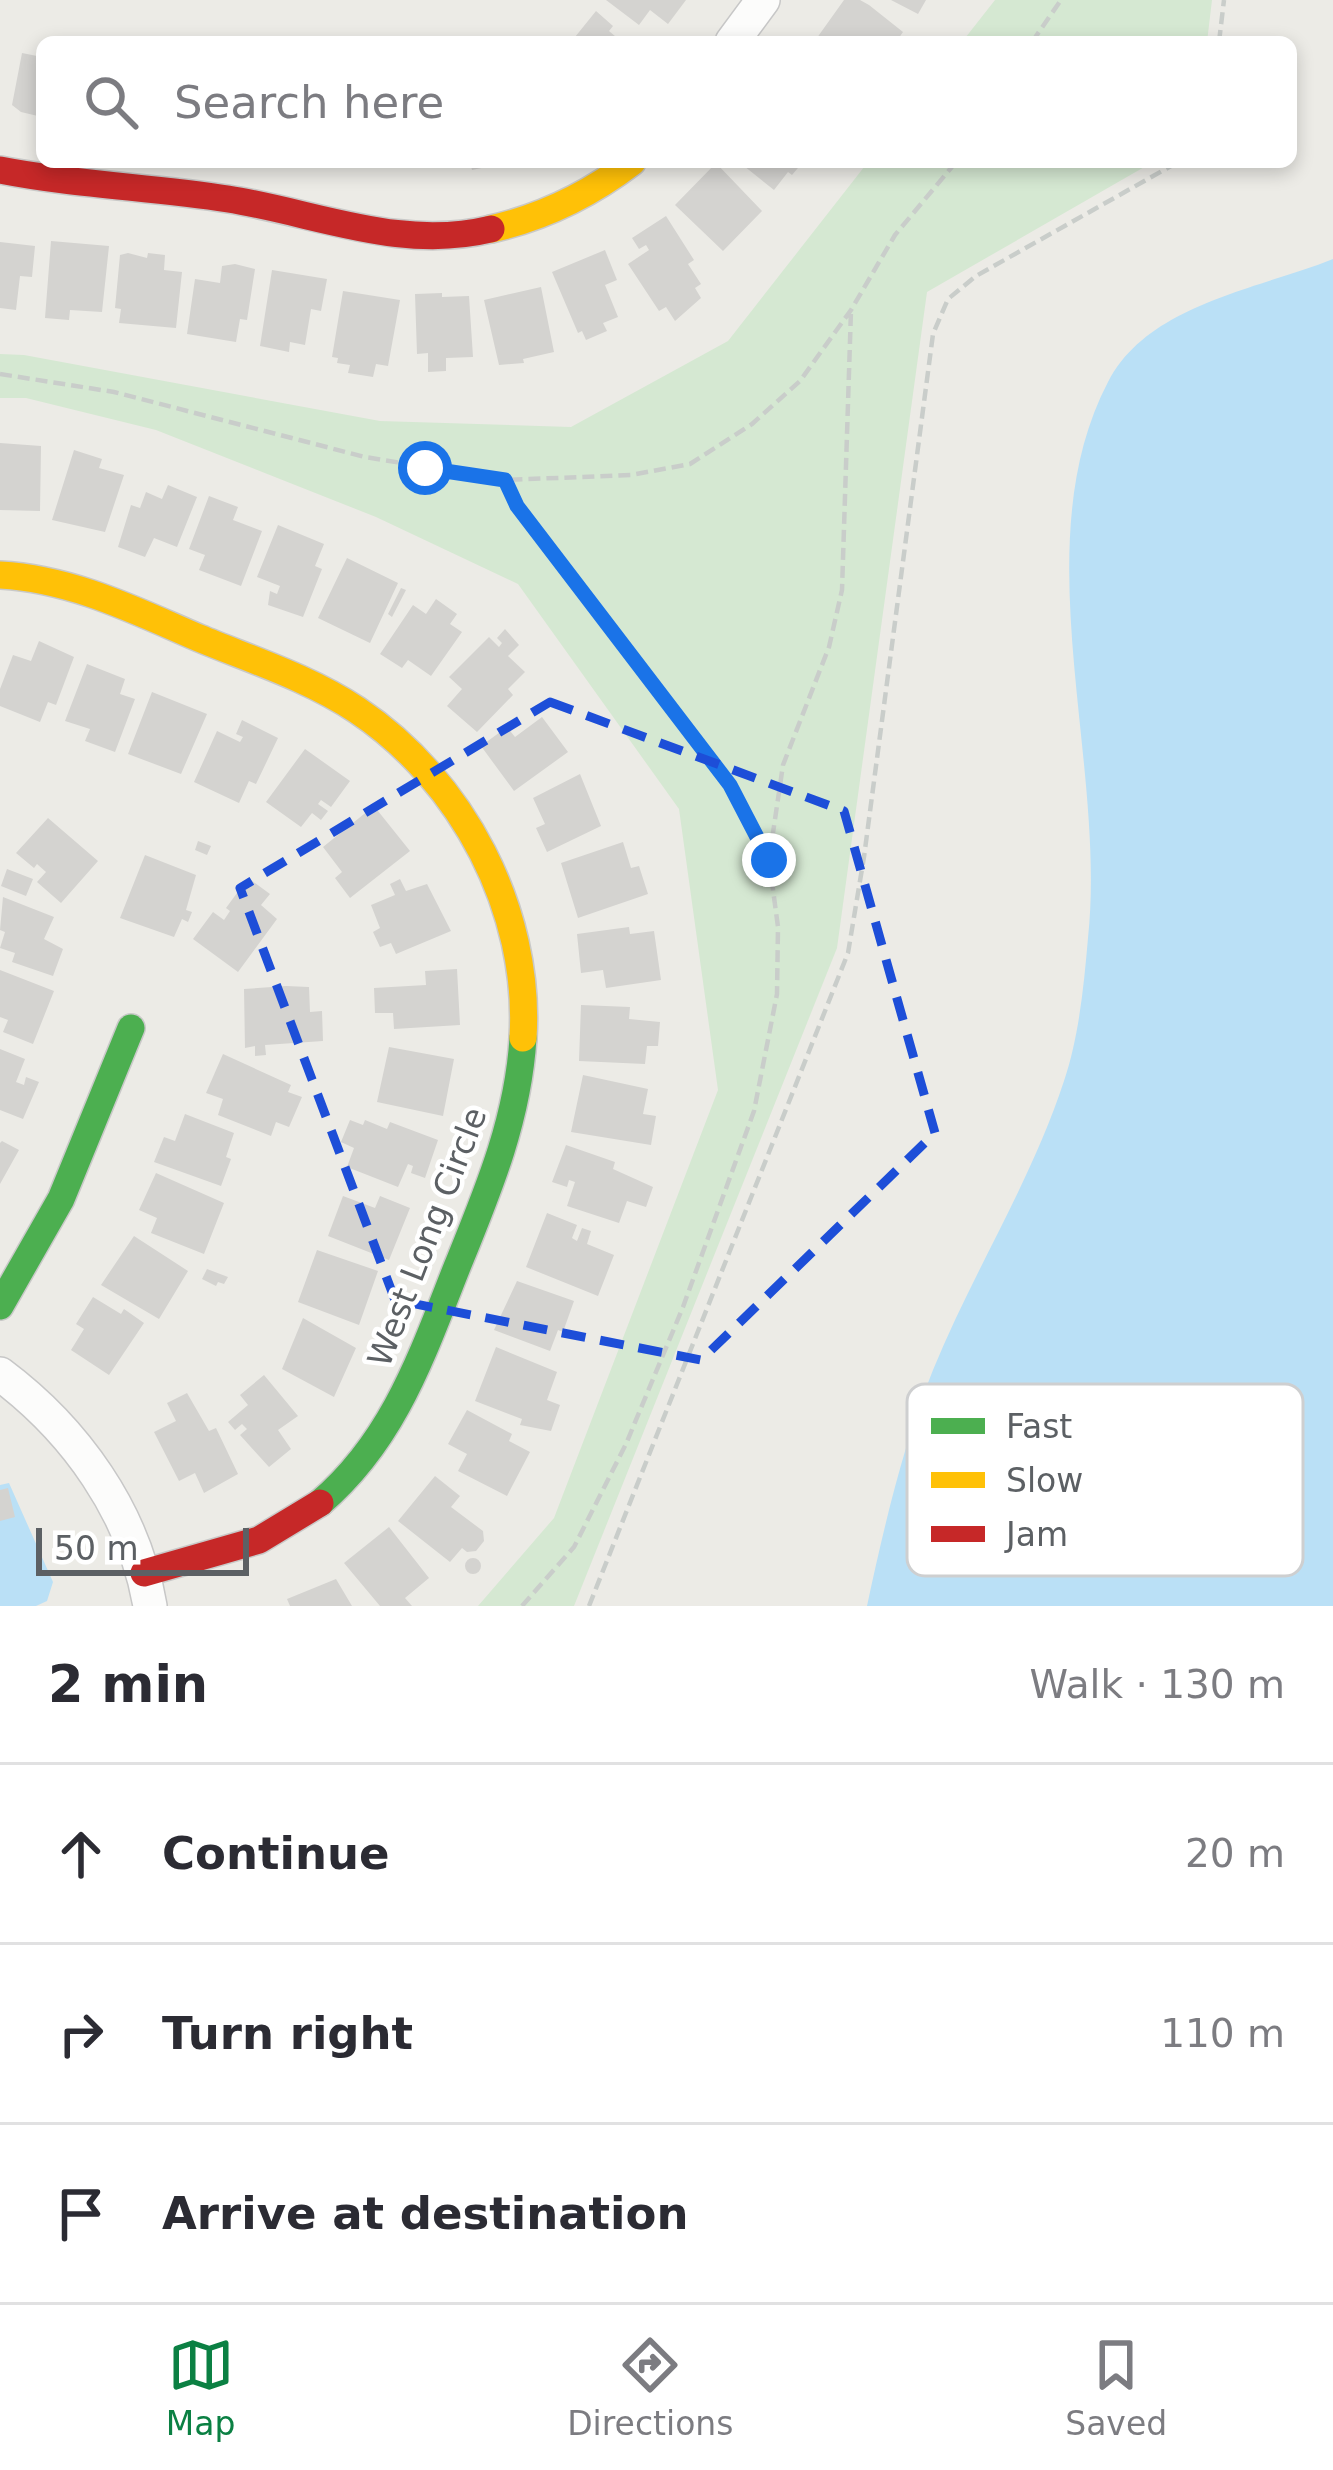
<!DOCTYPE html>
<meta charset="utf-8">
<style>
body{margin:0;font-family:"DejaVu Sans",sans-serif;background:#f2f2f3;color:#2b2b33}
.scale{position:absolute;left:36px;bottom:30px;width:213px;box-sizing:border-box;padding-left:12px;border:6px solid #5c6064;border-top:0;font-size:33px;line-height:42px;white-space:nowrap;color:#5c6064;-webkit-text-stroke:9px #fff;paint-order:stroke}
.stop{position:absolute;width:36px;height:36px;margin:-27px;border:9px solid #1a73e8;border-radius:50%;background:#fff}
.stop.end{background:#1a73e8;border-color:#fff;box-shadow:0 3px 12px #0008}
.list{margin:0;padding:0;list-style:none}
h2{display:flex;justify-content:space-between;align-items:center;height:156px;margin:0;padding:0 48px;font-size:51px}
h2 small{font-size:39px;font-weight:400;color:#7c7c81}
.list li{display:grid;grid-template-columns:78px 1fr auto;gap:36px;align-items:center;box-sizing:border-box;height:180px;padding:0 48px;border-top:3px solid #e1e1e2}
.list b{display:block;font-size:45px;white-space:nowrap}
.list em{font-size:39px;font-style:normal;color:#7c7c81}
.icon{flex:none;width:66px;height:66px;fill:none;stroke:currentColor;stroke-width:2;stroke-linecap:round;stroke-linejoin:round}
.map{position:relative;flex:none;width:1333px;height:1606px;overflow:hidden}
.search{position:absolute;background:#fff;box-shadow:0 6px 18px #0003;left:36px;right:36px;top:36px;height:132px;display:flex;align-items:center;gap:30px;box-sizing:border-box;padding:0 42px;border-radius:18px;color:#7c7c81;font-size:45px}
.sheet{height:696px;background:#fff}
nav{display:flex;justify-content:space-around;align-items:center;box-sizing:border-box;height:168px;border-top:3px solid #e1e1e2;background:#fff;font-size:33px;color:#7c7c81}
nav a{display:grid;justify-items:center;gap:6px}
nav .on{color:#0b8043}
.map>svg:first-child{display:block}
.green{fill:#d5e8d2}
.water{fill:#bae0f6}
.building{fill:#d4d3d0}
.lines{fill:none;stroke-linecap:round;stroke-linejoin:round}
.street-casing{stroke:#c7c7c7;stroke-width:36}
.fast-casing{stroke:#c9c9c8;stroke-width:30}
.slow-casing{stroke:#c9c9c8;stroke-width:30}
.jam-casing{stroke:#c9c9c8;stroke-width:30}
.path{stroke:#c9cdca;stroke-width:4.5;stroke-dasharray:12 6;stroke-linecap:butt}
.street{stroke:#fcfcfb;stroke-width:33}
.fast{stroke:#4caf50;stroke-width:27}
.slow{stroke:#ffc107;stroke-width:27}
.jam{stroke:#c62828;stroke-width:27}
.route{stroke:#1a73e8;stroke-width:15}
.marked{fill:none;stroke:#1d4ed8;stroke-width:9;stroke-dasharray:24 15;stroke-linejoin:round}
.labels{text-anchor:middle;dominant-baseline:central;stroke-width:9;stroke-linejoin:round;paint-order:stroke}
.street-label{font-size:33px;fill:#5c6064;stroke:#fff}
.key{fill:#fff;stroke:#cecfd0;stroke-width:3}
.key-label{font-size:33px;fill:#5c6064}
</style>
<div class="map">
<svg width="1333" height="1606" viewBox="0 0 1333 1606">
<rect width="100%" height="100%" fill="#ecebe6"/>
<path class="green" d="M 995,0 L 1212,0 L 1207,42 L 962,42 Z
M 868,162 L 1153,162 L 927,292 L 837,948 L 574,1606 L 478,1606 L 554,1518 L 718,1090 L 679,809 L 518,584 L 376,517 L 156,430 L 26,398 L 0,398 L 0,354 L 24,355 L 380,421 L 571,427 L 728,341 Z"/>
<path class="water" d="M 1333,259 L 1333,1606 L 867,1606 C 884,1527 903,1445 933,1370 C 973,1272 1031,1182 1064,1081 C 1079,1037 1084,984 1088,938 C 1107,761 1023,545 1108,382 C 1148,304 1259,289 1333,259 Z
M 9,1483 L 53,1582 L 47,1601 L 36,1606 L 0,1606 L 0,1485 Z"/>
<path class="building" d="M 606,0 L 686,0 L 668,24 L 650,10 L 639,25 Z
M 844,0 L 860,0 L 869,5 L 903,32 L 896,42 L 814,42 Z
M 891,0 L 926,0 L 918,14 Z
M 596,11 L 613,26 L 609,31 L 622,42 L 571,42 Z
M 22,53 L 42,57 L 42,117 L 21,112 L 12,105 Z
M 470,162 L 501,162 L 501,164 L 472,170 Z
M 739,162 L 803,162 L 792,175 L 788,172 L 774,190 Z
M 716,163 L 762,211 L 723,251 L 675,205 Z
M 666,216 L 694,260 L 688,264 L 701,284 L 695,288 L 701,298 L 675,321 L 666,307 L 659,311 L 628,264 L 649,250 L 646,245 L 639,249 L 632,238 Z
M 51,241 L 109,246 L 102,312 L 70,310 L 69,320 L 45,318 Z
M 0,242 L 35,246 L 32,277 L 20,276 L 16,310 L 0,308 Z
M 605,250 L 617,280 L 605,285 L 618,317 L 603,323 L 607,331 L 586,340 L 582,331 L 578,333 L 552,272 Z
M 128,253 L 147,258 L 148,253 L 165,255 L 164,270 L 182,272 L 176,328 L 119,323 L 121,309 L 115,308 L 120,255 Z
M 235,264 L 255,269 L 247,320 L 240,319 L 236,342 L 187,334 L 195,279 L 220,283 L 222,266 Z
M 272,270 L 327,279 L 321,311 L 311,309 L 305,345 L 290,342 L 289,352 L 260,346 Z
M 541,287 L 554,352 L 523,359 L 524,363 L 499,365 L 484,300 Z
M 343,291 L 400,300 L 388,366 L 376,364 L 373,377 L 348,373 L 350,365 L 337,363 L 338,358 L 332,357 Z
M 442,293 L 442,297 L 469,296 L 473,357 L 446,358 L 446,371 L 428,372 L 428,353 L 417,354 L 415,294 Z
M 0,443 L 41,446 L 40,511 L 0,510 Z
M 74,450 L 102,459 L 99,468 L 124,475 L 105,532 L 52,520 Z
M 168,485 L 197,497 L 177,547 L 154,538 L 145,557 L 118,547 L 131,505 L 140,508 L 146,492 L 162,499 Z
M 209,496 L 238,507 L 233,520 L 262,531 L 241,586 L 199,570 L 205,555 L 189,549 Z
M 278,525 L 324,544 L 315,566 L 322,569 L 303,617 L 268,605 L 270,591 L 277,594 L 280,586 L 257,577 Z
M 347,558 L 398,583 L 370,643 L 318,618 Z
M 401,588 L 406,590 L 392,617 L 388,614 Z
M 436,599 L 457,614 L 450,624 L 462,632 L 431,676 L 408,660 L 402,668 L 380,654 L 413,605 L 426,614 Z
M 505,629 L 519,645 L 508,656 L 525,672 L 508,689 L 513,695 L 477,732 L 447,706 L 462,689 L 449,677 L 489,637 L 499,647 L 502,643 L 497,638 Z
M 39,641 L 74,657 L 56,705 L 48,702 L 40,722 L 0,706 L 0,689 L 13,655 L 31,661 Z
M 87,664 L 125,679 L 120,694 L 135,699 L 115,752 L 85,741 L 90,729 L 65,721 Z
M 152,692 L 207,714 L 181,774 L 128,754 Z
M 542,717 L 568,752 L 514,791 L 481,746 L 507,727 L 515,737 Z
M 242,720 L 278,738 L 256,784 L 249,781 L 239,803 L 194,782 L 217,731 L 240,742 L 243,737 L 236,734 Z
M 305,749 L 350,781 L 331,807 L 321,800 L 318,804 L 328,811 L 321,820 L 312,813 L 301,827 L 266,802 Z
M 580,774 L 601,826 L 547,852 L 536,828 L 545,824 L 533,798 Z
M 374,806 L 410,851 L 350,898 L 335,878 L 342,872 L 323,847 Z
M 48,818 L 98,861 L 61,903 L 37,882 L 46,872 L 37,864 L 34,868 L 16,853 Z
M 198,841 L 211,846 L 207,855 L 195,850 Z
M 623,842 L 631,868 L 639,866 L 648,894 L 578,918 L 561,863 Z
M 145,855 L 196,875 L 186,910 L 192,912 L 188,922 L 182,919 L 174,937 L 120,918 Z
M 7,869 L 33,879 L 26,896 L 1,886 Z
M 248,878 L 270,894 L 261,905 L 277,919 L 238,972 L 193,939 L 213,912 L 224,920 L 230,911 L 226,908 Z
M 400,879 L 406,891 L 427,884 L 451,931 L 396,954 L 391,943 L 380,947 L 373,932 L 380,928 L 371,905 L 395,895 L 390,884 Z
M 3,897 L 54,917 L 44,939 L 63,949 L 53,976 L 12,962 L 15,953 L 0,948 L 5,932 L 0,930 Z
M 629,927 L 630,934 L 654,931 L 661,980 L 606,988 L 603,970 L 581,973 L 577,934 Z
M 457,969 L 460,1025 L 394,1029 L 393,1013 L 375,1013 L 374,988 L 426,985 L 425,971 Z
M 0,970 L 54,991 L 33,1044 L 3,1032 L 8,1020 L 0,1017 Z
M 286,986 L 309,987 L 310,1012 L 322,1011 L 323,1041 L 265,1045 L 266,1055 L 255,1056 L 255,1046 L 245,1048 L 244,989 Z
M 581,1005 L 630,1007 L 629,1019 L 660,1022 L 658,1046 L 647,1046 L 645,1064 L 579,1061 Z
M 389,1047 L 454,1059 L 443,1116 L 377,1102 Z
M 0,1049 L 25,1059 L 16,1082 L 24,1085 L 26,1077 L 39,1082 L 23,1119 L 0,1110 Z
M 223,1054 L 291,1085 L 288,1092 L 302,1097 L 289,1127 L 276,1122 L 271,1136 L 218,1115 L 223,1099 L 206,1093 Z
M 583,1075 L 648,1089 L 643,1114 L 656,1116 L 651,1145 L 571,1132 Z
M 185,1114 L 234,1133 L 226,1157 L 231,1159 L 221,1186 L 154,1162 L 164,1137 L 175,1141 Z
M 350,1120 L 363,1125 L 365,1120 L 387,1129 L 390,1122 L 438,1140 L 425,1178 L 411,1173 L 413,1166 L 408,1164 L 398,1187 L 347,1167 L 354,1148 L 341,1142 Z
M 2,1141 L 19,1150 L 0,1184 L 0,1143 Z
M 566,1145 L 615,1162 L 613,1169 L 653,1187 L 646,1207 L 627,1201 L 619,1223 L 567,1206 L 575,1182 L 569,1180 L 567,1187 L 552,1182 Z
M 156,1173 L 224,1203 L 204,1254 L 151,1233 L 157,1218 L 139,1210 Z
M 343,1196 L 375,1208 L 380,1196 L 410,1208 L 389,1260 L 328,1236 Z
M 547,1213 L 577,1225 L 572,1238 L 577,1241 L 582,1228 L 591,1231 L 587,1244 L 614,1255 L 598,1296 L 526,1267 Z
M 134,1236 L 188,1271 L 159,1319 L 101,1285 Z
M 317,1250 L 378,1271 L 359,1325 L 298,1302 Z
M 207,1269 L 228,1277 L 224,1284 L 218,1282 L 216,1286 L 202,1279 Z
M 517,1281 L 574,1301 L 563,1332 L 558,1330 L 550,1351 L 494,1330 Z
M 93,1297 L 121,1314 L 124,1309 L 144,1323 L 109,1375 L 71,1350 L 84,1329 L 76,1324 Z
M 303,1318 L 356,1348 L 334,1397 L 282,1369 Z
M 496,1347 L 557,1372 L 547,1400 L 560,1405 L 551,1431 L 520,1425 L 522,1419 L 475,1401 Z
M 264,1375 L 298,1416 L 278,1430 L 291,1449 L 269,1467 L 240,1435 L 247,1429 L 242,1424 L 235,1430 L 228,1422 L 248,1405 L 240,1395 Z
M 187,1393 L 209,1431 L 216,1428 L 238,1474 L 204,1493 L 195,1473 L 179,1481 L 154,1432 L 176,1421 L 167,1403 Z
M 467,1410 L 512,1434 L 509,1441 L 530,1452 L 507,1496 L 458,1471 L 467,1454 L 448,1444 Z
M 435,1476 L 460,1496 L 451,1507 L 483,1531 L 484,1541 L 476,1551 L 467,1552 L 462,1548 L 450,1562 L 398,1521 Z
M 8,1488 L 15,1517 L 0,1521 L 0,1490 Z
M 389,1527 L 429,1578 L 405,1598 L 412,1606 L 380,1606 L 344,1563 Z
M465 1566a8 8 0 1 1 16 0a8 8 0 1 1-16 0Z
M 336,1579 L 352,1606 L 290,1606 L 287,1599 Z"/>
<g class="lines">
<g class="street-casing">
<path id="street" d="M 732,42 L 763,0
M 0,1374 C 75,1430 134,1512 150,1606"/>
</g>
<g class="fast-casing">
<path id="fast" d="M 0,1306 L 61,1199 L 131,1028
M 320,1503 C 394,1440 422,1355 457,1267 C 488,1191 518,1120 523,1038"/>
</g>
<g class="slow-casing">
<path id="slow" d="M 491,229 C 544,217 589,195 632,162
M 0,575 C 72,579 134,610 199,638 C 252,660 309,678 357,710 C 462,780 531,910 523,1038"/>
</g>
<g class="jam-casing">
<path id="jam" d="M 0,170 C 76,185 152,187 228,199 C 317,213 400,251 491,229
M 144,1573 L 259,1540 L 320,1503"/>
</g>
<path class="path" d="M 1032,42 L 1061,0
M 1219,42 L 1224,0
M 0,374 L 114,392 L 365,457 L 505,480 L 631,475 L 690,464 L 752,424 L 800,381 L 851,310 L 895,235 L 956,162
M 506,482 L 517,506 L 730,785 L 769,860
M 522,1606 L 574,1547 L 626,1444 L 683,1307 L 754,1111 L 777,994 L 778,927 L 769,860 L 783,765 L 829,647 L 842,590 L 851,310
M 589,1606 L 848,953 L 864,857 L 933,334 L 948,299 L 976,276 L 1178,162"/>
<use href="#street" class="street"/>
<use href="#fast" class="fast"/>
<use href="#slow" class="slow"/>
<use href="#jam" class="jam"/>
</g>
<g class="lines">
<path class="route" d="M 425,468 L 505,480 L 517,506 L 730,785 L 769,860"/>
</g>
<path class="marked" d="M 550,702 L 844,811 L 935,1133 L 701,1360 L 395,1300 L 240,888 Z"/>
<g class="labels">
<g class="street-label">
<text transform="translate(427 1237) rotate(-69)">West Long Circle</text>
</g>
</g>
<rect x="907" y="1384" width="396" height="192" rx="18" class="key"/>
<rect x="931" y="1418" width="54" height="16" fill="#4caf50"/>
<rect x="931" y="1472" width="54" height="16" fill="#ffc107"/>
<rect x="931" y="1526" width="54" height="16" fill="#c62828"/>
<g class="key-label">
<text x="1006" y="1438">Fast</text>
<text x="1006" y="1492">Slow</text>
<text x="1006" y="1546">Jam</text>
</g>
</svg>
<div class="scale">50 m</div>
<div class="stop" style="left:425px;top:468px"></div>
<div class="stop end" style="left:769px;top:860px"></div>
<div class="search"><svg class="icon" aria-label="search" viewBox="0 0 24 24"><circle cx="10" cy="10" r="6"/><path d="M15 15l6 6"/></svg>Search here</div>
</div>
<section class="sheet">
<h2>2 min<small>Walk · 130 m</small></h2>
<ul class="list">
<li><svg class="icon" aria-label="ahead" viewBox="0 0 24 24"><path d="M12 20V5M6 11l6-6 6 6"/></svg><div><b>Continue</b></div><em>20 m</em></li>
<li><svg class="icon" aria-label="right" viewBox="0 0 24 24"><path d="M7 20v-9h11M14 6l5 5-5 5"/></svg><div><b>Turn right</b></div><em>110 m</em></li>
<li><svg class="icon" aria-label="arrive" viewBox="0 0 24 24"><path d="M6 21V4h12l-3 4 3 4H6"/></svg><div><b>Arrive at destination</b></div></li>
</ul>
</section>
<nav>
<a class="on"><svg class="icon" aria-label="map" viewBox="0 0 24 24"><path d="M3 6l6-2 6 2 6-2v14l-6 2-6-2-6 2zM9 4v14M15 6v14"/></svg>Map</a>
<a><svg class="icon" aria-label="directions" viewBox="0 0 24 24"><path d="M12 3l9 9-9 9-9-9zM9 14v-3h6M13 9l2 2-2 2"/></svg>Directions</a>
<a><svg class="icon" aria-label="saved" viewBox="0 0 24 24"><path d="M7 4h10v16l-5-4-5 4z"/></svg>Saved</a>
</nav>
